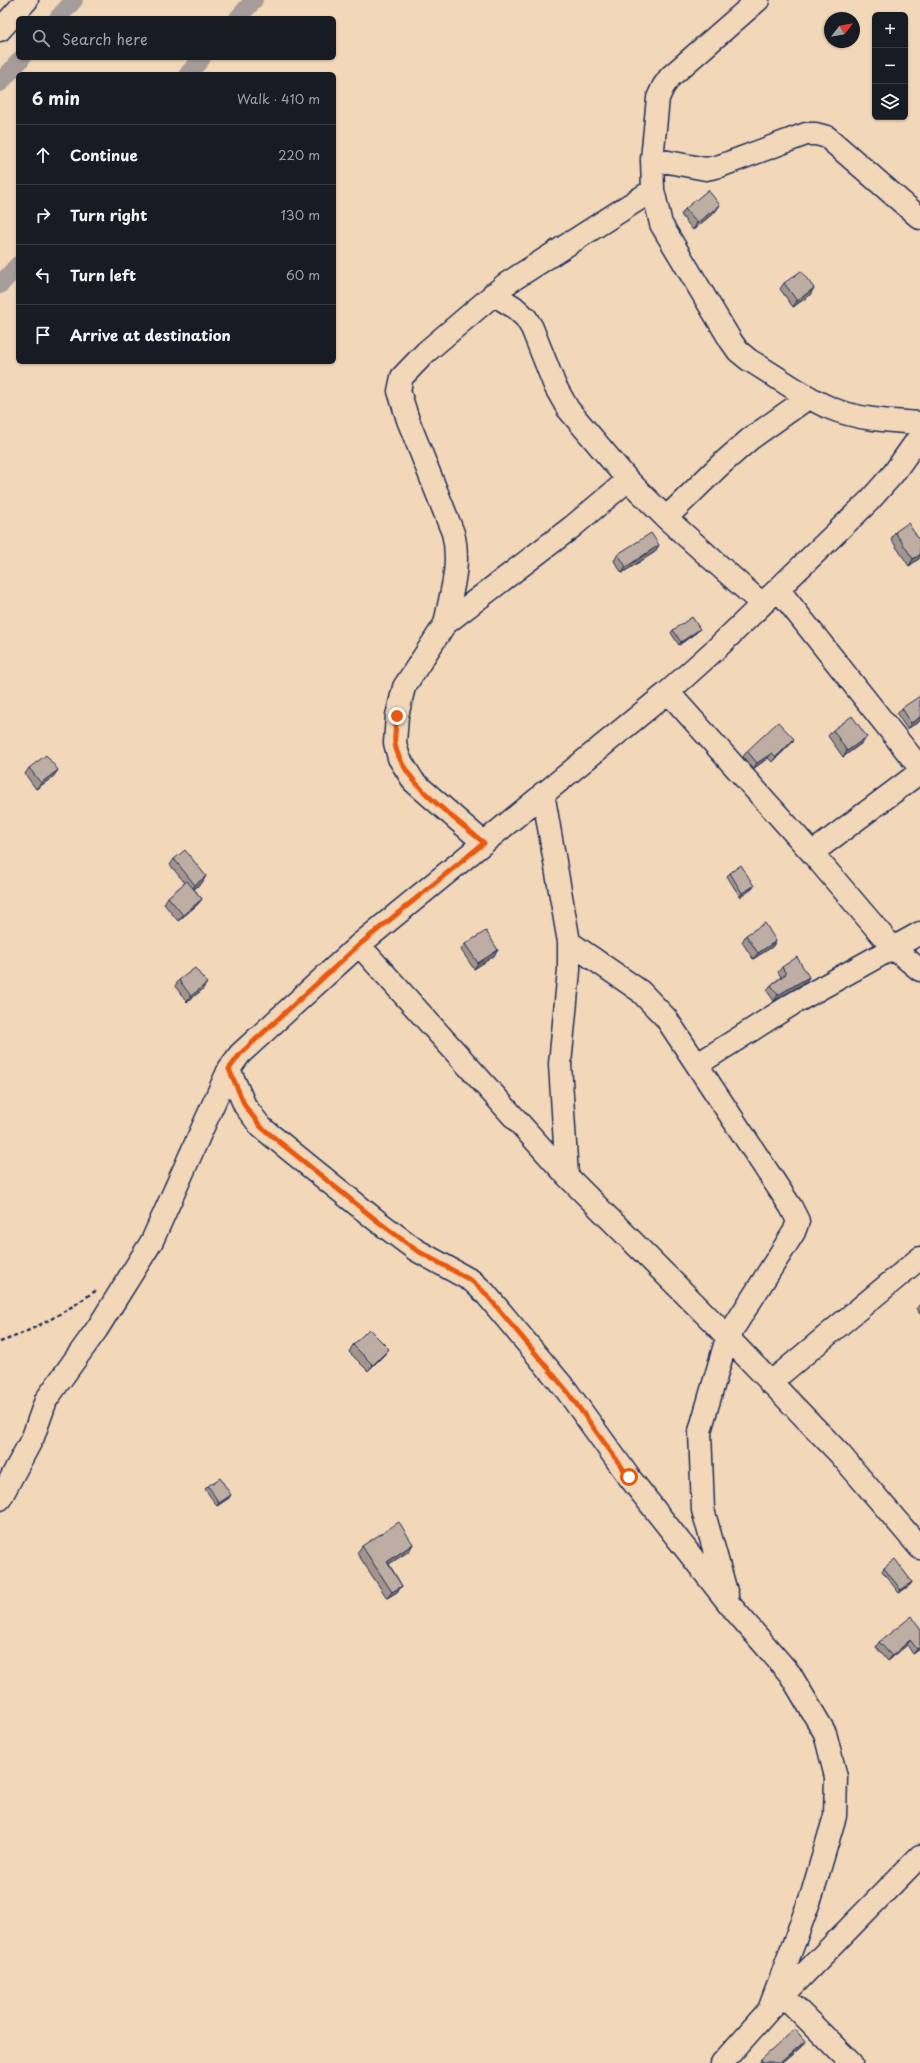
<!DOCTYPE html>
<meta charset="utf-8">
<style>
body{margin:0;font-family:"Playpen Sans",sans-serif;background:#20242c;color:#f1f3f6}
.controls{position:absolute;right:12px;top:12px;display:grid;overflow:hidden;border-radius:6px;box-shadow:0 1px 3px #0004}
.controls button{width:36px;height:36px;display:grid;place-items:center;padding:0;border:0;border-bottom:1px solid #363941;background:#171b24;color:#f1f3f6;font:20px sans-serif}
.compass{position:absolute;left:824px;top:12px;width:36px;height:36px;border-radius:50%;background:#171b24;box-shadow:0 1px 3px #0004;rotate:59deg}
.stop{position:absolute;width:12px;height:12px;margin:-9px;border:3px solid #ea580c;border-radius:50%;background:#fff}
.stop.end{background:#ea580c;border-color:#fff;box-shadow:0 1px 4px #0008}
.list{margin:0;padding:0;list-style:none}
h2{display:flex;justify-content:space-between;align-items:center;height:52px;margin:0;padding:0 16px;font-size:17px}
h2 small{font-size:13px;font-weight:400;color:#9ea1a6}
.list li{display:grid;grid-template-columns:26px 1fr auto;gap:12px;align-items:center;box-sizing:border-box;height:60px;padding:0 16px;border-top:1px solid #363941}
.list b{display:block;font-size:15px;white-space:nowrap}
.list em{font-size:13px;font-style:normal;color:#9ea1a6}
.icon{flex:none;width:22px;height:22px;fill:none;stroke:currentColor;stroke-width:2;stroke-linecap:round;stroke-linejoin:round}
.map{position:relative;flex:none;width:920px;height:2063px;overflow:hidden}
.search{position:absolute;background:#171b24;box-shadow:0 1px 3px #0004;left:16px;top:16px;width:320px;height:44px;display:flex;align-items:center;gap:10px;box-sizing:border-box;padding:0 14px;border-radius:6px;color:#9ea1a6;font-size:15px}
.panel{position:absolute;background:#171b24;box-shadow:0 1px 3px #0004;left:16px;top:72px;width:320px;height:292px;border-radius:6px}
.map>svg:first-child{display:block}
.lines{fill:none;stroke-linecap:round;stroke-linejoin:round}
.canal{stroke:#a69c99;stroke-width:18}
.minor-casing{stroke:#1b2f5e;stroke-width:25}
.path{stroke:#1b2f5e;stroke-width:2.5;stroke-dasharray:4 3;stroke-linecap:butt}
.minor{stroke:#f2d7b9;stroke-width:22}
.wall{fill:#a3958c;stroke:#1b2f5e}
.shaded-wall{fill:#847972;stroke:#1b2f5e}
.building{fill:#bdada3;stroke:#1b2f5e}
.route{stroke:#ea580c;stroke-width:5}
</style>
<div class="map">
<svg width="920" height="2063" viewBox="0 0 920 2063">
<rect width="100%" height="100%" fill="#f2d7b9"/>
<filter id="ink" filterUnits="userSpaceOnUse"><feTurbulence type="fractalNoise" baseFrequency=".025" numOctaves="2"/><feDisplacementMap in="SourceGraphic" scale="8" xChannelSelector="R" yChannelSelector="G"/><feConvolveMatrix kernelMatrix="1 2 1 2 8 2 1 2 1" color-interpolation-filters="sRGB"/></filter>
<g filter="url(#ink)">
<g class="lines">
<path class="canal" d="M 58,18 L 74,0
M 238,18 L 254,0
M 188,74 L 202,58
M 0,83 L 22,58
M 0,285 L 18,265"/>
<g class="minor-casing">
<path id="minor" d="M 758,0 L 670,77 L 663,87 L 658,98 L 652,159 L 653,190 L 661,224 L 731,341 L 738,351 L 749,360 C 775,375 803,397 830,408 C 859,420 890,421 920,423
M 0,30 L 27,0
M 652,159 L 706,169 L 720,166 L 806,134 L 816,134 L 827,137 L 920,218
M 493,294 L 514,307 L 526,318 L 532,328 L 555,386 L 568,409 L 628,480 L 666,518 L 762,604
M 666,518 L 718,467 L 750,439 L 809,397
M 778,589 L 920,768
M 445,624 C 451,593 461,564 453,533 L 408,420 L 399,391 L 402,377 L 426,352 L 506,284 L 653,190
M 668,692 L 812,853 L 893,948 L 920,970
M 543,793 L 569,942 L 569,970 L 560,1064 L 567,1176
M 484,843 L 414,782 L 399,758 L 395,743 L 397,716 L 404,687 L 445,624 L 572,527 L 628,480
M 812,853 L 920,772
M 569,942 L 640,991 L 666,1018 L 791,1207 L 798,1221 L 794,1232 L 727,1338 L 700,1431 L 703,1510 L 727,1595
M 359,945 L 567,1176 L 709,1318 L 839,1453 L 920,1548
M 698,1064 L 794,1003 L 920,933
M 229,1069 L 245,1106 L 261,1127 L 376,1220 L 416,1250 L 472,1281 L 485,1293 L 567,1391 L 629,1477 L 730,1605 L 790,1674 L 825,1733 L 836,1777 L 835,1816 L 812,1894 L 769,2010
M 770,1383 L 920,1258
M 0,1499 L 33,1437 L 46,1400 L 97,1329 L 152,1241 L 229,1069 L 240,1054 L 359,945 L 668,692 L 718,647 L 870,500 L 893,474 L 920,436
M 783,1995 L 851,2063
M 722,2063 L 769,2010 L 920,1856"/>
</g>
<path class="path" d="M 0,1342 C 35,1330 67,1311 98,1289"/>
<use href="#minor" class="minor"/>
</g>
<path class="wall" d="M 685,209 L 716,211 L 693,230 L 681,215 Z
M 784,283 L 810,295 L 793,307 L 780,289 Z
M 895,532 L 920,558 L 909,566 L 891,539 Z
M 655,552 L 622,573 L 614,561 L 618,554 Z
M 700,629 L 697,632 L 679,645 L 671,633 L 673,630 Z
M 902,708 L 920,721 L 907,729 L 897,714 Z
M 833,730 L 862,743 L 843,757 L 828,736 Z
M 794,739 L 791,744 L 772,762 L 768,758 L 753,769 L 743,757 L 747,751 Z
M 29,768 L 58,770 L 53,777 L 36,789 L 25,774 Z
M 174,859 L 202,883 L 194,889 L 202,899 L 197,905 L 178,921 L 164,904 L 168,897 L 185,883 L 170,865 Z
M 730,873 L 754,886 L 752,889 L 740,897 L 727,876 Z
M 746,935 L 776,941 L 772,947 L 753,959 L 742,942 Z
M 465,944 L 494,956 L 474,969 L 461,950 Z
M 782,967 L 809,977 L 806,982 L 774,1001 L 767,991 L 771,985 L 781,977 L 778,972 Z
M 179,980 L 202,990 L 187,1002 L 175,986 Z
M 920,1304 L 920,1314 L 916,1309 Z
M 353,1345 L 384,1355 L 368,1371 L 349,1352 Z
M 208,1486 L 229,1498 L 217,1506 L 205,1489 Z
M 413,1544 L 409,1551 L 389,1564 L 402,1586 L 397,1592 L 387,1598 L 357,1553 L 362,1546 Z
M 884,1568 L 912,1582 L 910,1585 L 899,1593 L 882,1571 Z
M 920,1629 L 920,1649 L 913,1654 L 907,1645 L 888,1661 L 876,1647 L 879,1642 Z
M 805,2041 L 801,2047 L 782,2063 L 759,2063 L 761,2060 Z"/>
<path class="shaded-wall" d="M 720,205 L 716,211 L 693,230 L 697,223 Z
M 814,288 L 810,295 L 793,307 L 797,301 Z
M 659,545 L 655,552 L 622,573 L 626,567 Z
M 920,555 L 920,558 L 909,566 L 913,559 Z
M 700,629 L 697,632 L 679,645 L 681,642 Z
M 920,717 L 920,721 L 907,729 L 911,723 Z
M 867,737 L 862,743 L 843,757 L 847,751 Z
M 794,739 L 791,744 L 772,762 L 776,757 Z
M 772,753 L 768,758 L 753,769 L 757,763 Z
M 58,770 L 53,777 L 36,789 L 41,783 Z
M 206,876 L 202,883 L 191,891 L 195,885 Z
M 754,886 L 752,889 L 740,897 L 742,893 Z
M 202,899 L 197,905 L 178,921 L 183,915 Z
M 776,941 L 772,947 L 753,959 L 758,953 Z
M 498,950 L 494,956 L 474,969 L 478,963 Z
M 809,977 L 806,982 L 774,1001 L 778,995 Z
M 207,983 L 202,990 L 187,1002 L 191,996 Z
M 389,1349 L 384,1355 L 368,1371 L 373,1365 Z
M 231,1495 L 229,1498 L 217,1506 L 219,1503 Z
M 413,1544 L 409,1551 L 383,1568 L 387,1562 Z
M 912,1582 L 910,1585 L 899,1593 L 901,1590 Z
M 402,1586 L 397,1592 L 387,1598 L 392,1592 Z
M 910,1640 L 907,1645 L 888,1661 L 892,1656 Z
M 920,1647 L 920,1649 L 913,1654 L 917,1649 Z
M 805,2041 L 801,2047 L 782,2063 L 780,2063 Z"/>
<path class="building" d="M 708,190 L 720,205 L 697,223 L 685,209 Z
M 801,271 L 814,288 L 797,301 L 784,283 Z
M 908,523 L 920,541 L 920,555 L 913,559 L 895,532 Z
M 651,533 L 659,545 L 626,567 L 618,554 Z
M 692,617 L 700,629 L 681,642 L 673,630 Z
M 920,696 L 920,717 L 911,723 L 902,708 Z
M 852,716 L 867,737 L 847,751 L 833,730 Z
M 778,722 L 794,739 L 776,757 L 772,753 L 757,763 L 747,751 Z
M 46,755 L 58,770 L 41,783 L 29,768 Z
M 185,850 L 206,876 L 195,885 L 174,859 Z
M 741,865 L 754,886 L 742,893 L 730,873 Z
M 187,881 L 202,899 L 183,915 L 168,897 Z
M 765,923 L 776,941 L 758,953 L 746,935 Z
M 486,931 L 498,950 L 478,963 L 465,944 Z
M 797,957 L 809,977 L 778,995 L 771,985 L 786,974 L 782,967 Z
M 195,968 L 207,983 L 191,996 L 179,980 Z
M 369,1329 L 389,1349 L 373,1365 L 353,1345 Z
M 220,1478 L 231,1495 L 219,1503 L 208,1486 Z
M 399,1522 L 413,1544 L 387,1562 L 402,1586 L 392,1592 L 362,1546 Z
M 895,1559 L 912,1582 L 901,1590 L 884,1568 Z
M 912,1616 L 920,1629 L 920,1647 L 917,1649 L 910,1640 L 892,1656 L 879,1642 Z
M 795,2029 L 805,2041 L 780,2063 L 763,2063 L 761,2060 Z"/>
</g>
<g class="lines" filter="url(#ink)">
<path class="route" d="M 397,716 C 396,725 394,736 395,744 C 402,783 455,818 484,843 L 359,945 L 240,1054 L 229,1069 L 245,1106 L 261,1127 L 376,1220 L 416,1250 L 472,1281 L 485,1293 L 567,1391 L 629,1477"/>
</g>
</svg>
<div class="controls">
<button>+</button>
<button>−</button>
<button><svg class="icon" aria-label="layers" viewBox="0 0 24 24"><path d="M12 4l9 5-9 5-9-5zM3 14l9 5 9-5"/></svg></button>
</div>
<svg class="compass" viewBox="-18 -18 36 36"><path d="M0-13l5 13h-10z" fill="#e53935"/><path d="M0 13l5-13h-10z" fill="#9ea1a6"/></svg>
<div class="stop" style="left:629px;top:1477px"></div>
<div class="stop end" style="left:397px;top:716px"></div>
<div class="search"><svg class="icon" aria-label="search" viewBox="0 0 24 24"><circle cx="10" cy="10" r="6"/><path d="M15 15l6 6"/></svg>Search here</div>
<section class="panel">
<h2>6 min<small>Walk · 410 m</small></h2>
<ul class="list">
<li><svg class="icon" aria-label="ahead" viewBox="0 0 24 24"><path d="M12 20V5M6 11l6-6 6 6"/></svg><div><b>Continue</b></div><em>220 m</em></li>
<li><svg class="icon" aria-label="right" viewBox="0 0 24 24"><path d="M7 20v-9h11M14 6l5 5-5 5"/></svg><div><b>Turn right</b></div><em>130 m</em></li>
<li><svg class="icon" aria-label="left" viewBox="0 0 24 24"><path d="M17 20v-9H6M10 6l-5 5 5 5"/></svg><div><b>Turn left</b></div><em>60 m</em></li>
<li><svg class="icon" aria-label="arrive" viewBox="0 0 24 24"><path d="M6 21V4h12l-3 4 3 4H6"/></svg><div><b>Arrive at destination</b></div></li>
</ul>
</section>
</div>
